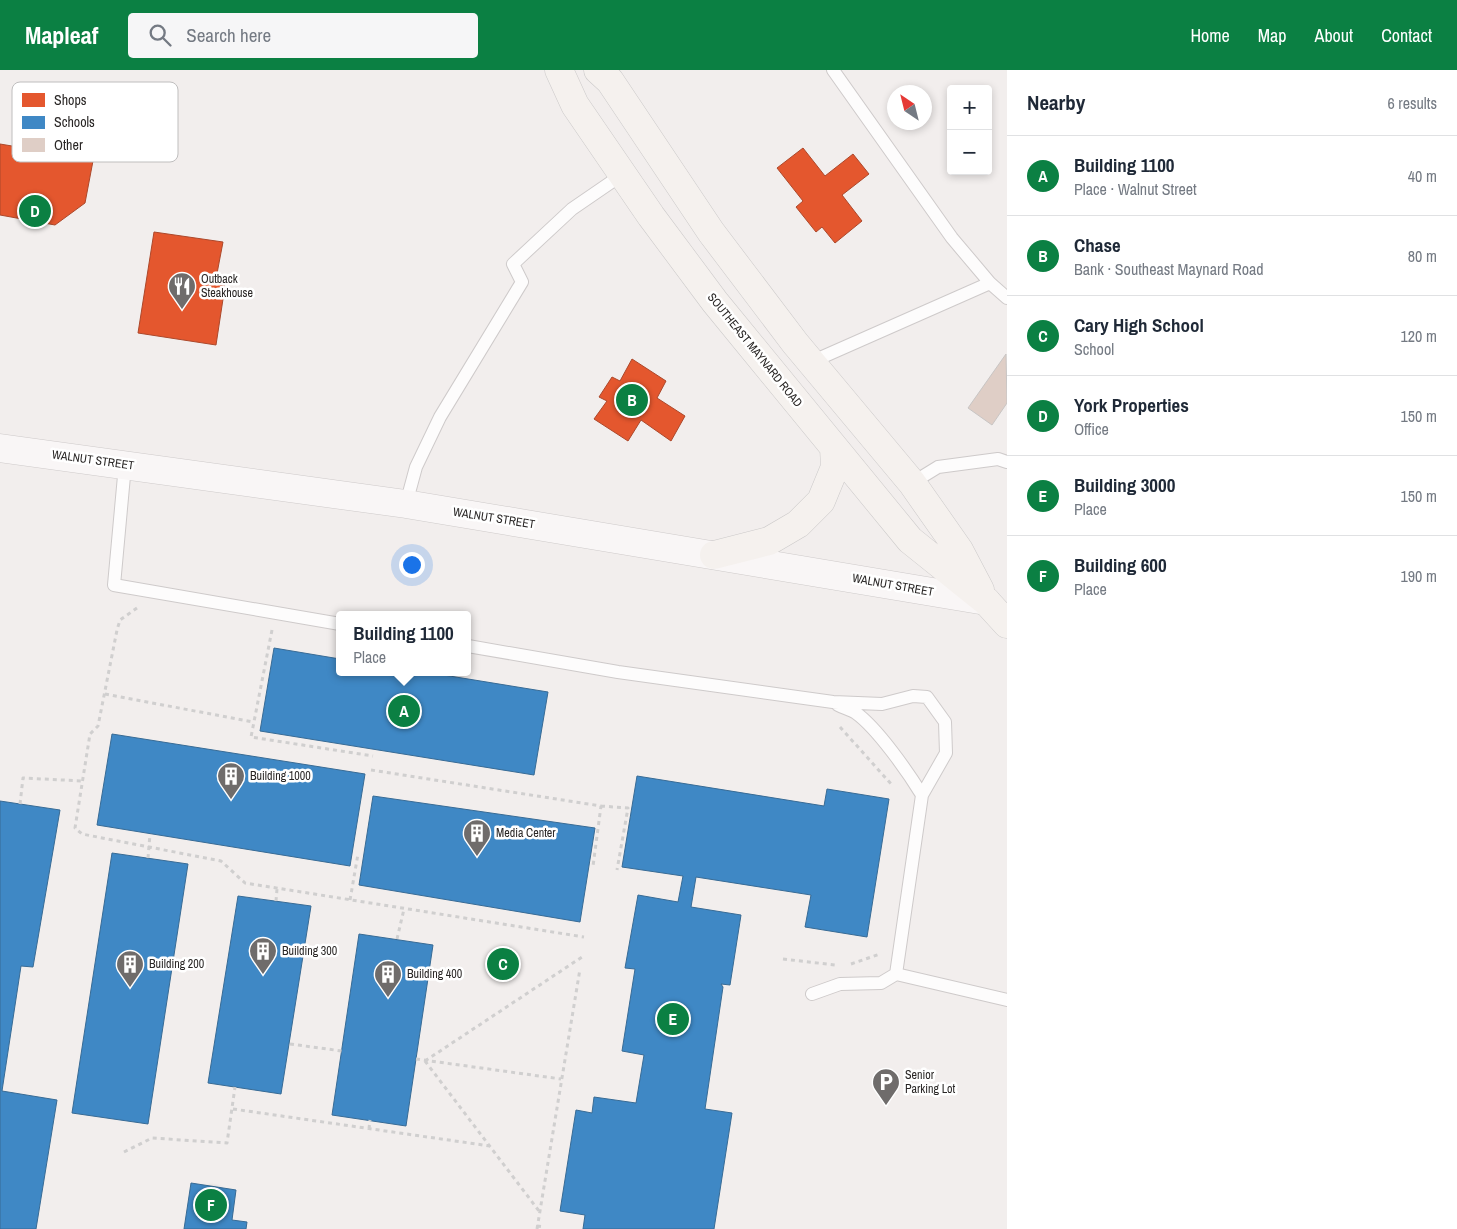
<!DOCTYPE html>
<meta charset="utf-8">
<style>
body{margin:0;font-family:"Archivo Narrow",sans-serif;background:#f6f6f7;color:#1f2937}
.controls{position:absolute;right:15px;top:15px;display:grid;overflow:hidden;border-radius:5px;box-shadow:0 2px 8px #0003}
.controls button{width:45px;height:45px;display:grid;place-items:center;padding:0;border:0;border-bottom:1px solid #e0e1e3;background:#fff;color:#1f2937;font:25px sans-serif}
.compass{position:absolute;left:887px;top:15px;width:45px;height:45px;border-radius:50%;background:#fff;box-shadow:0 2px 8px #0003;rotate:325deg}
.you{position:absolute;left:411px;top:494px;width:18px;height:18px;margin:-12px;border:4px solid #fff;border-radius:50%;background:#1a73e8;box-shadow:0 0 0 8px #1a73e833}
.badge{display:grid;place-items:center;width:32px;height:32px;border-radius:50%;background:#0b8043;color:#fff;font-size:16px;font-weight:700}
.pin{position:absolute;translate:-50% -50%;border:2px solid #fff;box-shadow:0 1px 5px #0006}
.popup{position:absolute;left:336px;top:541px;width:135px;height:65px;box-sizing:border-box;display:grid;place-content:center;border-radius:5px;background:#fff;filter:drop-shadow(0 1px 4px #0005);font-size:16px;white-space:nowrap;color:#747a83}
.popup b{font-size:19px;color:#1f2937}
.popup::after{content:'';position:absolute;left:50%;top:100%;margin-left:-10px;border:10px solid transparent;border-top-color:#fff}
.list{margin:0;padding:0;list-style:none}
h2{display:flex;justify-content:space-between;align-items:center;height:65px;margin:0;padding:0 20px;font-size:21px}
h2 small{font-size:16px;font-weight:400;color:#747a83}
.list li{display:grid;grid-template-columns:32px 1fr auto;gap:15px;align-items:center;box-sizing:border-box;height:80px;padding:0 20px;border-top:1px solid #e0e1e3}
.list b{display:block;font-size:19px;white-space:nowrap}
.list p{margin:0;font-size:16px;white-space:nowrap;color:#747a83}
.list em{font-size:16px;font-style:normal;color:#747a83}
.icon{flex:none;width:28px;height:28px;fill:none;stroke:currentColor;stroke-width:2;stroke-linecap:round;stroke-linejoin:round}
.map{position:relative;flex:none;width:1007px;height:1159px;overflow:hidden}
header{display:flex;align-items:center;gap:30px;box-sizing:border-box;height:70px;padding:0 25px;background:#0b8043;color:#fff}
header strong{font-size:24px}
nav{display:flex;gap:28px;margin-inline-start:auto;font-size:18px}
.search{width:350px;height:45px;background:#f6f6f7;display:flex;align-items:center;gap:12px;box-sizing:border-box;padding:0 18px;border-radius:5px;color:#747a83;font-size:19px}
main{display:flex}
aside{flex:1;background:#fff}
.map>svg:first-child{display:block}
.shops{fill:#e4572e;stroke:#ac482b}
.schools{fill:#3f88c5;stroke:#386b95}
.building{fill:#dfcec6;stroke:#c8c5c4}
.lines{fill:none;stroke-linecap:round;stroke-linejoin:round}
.lane-casing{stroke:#cecaca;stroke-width:14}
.secondary-casing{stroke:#cecaca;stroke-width:29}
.primary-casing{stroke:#cbc9c9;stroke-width:29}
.path{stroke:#d0cfcf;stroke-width:3;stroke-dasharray:4 4;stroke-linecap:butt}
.lane{stroke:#fdfcfc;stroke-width:12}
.secondary{stroke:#f9f6f6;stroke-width:28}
.primary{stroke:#f5f1ee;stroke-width:28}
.labels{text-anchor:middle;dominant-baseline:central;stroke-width:5;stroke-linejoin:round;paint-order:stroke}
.poi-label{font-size:12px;fill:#292625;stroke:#fff;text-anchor:start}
.street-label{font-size:12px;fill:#292625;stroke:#fff}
.key{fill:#fff;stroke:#bfbebe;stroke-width:1}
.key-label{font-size:14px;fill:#292625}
</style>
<header>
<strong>Mapleaf</strong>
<div class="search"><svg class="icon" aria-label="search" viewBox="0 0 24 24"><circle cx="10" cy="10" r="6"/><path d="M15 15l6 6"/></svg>Search here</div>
<nav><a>Home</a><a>Map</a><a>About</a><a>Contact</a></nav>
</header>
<main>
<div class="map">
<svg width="1007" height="1159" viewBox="0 0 1007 1159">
<rect width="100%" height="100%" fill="#f2eeed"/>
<path class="shops" d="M 24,20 L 104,33 L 85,133 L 55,155 L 0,145 L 0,74 L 12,76 L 19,69 Z
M 803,78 L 825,106 L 853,84 L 869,104 L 842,125 L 862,151 L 835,173 L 822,157 L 816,162 L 796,137 L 803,131 L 777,98 Z
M 154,162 L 223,172 L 215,214 L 225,216 L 216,275 L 138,263 Z
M 632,289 L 666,311 L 657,328 L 685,346 L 671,371 L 641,350 L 628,371 L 594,349 L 607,331 L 599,327 L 612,307 L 620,311 Z"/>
<path class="schools" d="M 274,578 L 340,589 L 340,602 L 425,602 L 548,622 L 534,705 L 260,661 Z
M 112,664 L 365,704 L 350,796 L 97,755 Z
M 637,706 L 824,736 L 827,719 L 889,729 L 867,867 L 805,857 L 811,825 L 696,807 L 691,837 L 741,845 L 730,915 L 721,914 L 723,917 L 705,1039 L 732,1043 L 714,1159 L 583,1159 L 585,1145 L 560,1141 L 576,1040 L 592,1043 L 594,1027 L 636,1033 L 644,985 L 622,981 L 635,899 L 625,898 L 638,825 L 678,832 L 683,806 L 622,797 Z
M 373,726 L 595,758 L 580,852 L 359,815 Z
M 0,731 L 60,740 L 33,897 L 21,896 L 2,1021 L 57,1030 L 36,1159 L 0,1159 Z
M 112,783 L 188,794 L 148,1054 L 72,1043 Z
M 238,826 L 311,836 L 281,1024 L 208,1013 Z
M 359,864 L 433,875 L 406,1056 L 332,1045 Z
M 191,1113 L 236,1120 L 232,1150 L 247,1152 L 246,1159 L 184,1159 Z"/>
<path class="building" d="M 1006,284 L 1007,333 L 992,355 L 968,338 Z"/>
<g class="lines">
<g class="lane-casing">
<path id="lane" d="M 833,0 L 952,168 L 990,213 L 1007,228
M 811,292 L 990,213
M 125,395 L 114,515 L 340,554
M 912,413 L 938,397 L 998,389 L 1007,392
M 406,434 L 416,397 L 440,347 L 522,212 L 513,194 L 572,139 L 623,104
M 468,576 L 618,602 L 833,632 L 882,634 L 913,626 L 927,627 L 945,652 L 946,683 L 922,725 L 896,904
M 838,635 C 844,638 851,640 856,643 C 877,658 908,702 922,725
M 812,924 L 840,914 L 881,913 L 896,904 L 1007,930"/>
</g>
<g class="secondary-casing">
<path id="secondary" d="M 0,378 L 406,434 L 986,531"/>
</g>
<g class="primary-casing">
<path id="primary" d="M 559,0 L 575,35 L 651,146 L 715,232 L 910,470 L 986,531 L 1007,554
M 598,0 L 610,11 L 711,162 L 795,273 L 912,413 L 959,480 L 980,520
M 714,485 L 769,471 L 798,454 L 821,431 L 835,397 L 834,378"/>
</g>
<path class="path" d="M 137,538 L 120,550 L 117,560 L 98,656 L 90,664 L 75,758 L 82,764 L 221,791 L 245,813 L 584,867
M 272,560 L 251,667 L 373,686
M 105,624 L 253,652
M 840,657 L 892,715
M 371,700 L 601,736 L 593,796
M 20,734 L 23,708 L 83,711
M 601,736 L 628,738 L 617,800
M 148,788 L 150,764
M 350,830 L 358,784
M 276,831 L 277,819
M 397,869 L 404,839
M 783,889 L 835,895
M 851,894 L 880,884
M 290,974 L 342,981
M 416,989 L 561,1009
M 425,991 L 539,1141
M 425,991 L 582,887
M 233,1039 L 490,1076
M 369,1059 L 370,1050
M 124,1082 L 152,1068 L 227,1073 L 235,1017
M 537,1156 L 544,1157
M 537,1159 L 580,899"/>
<use href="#lane" class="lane"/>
<use href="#secondary" class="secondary"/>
<use href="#primary" class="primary"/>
</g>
<defs>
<g id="restaurant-pin" transform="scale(1.4375)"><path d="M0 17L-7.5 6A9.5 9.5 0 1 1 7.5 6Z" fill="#6f6c6b" stroke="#fff"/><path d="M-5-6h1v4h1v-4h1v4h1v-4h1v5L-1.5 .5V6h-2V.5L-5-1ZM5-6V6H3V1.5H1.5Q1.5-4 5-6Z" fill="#fff"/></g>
<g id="building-pin" transform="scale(1.4375)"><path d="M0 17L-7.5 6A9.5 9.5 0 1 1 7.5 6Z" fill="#6f6c6b" stroke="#fff"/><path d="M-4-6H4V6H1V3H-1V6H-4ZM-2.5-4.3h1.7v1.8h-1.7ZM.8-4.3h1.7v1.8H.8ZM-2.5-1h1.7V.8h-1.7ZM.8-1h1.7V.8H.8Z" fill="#fff"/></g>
<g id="parking-pin" transform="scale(1.4375)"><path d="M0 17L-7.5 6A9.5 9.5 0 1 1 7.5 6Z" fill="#6f6c6b" stroke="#fff"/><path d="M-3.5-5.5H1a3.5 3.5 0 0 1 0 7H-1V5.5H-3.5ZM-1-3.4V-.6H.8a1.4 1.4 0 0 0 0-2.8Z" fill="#fff"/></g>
</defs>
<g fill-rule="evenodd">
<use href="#restaurant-pin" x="182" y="216"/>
<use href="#building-pin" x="231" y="706"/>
<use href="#building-pin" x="477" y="763"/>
<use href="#building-pin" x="263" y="881"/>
<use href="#building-pin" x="130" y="894"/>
<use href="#building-pin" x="388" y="904"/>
<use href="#parking-pin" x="886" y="1012"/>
</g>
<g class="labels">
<g class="poi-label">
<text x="201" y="209">Outback<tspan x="201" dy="14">Steakhouse</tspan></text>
<text x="250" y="706">Building 1000</text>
<text x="496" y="763">Media Center</text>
<text x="282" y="881">Building 300</text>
<text x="149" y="894">Building 200</text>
<text x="407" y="904">Building 400</text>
<text x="905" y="1005">Senior<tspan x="905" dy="14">Parking Lot</tspan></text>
</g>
<g class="street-label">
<text transform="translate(755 280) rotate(51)">SOUTHEAST MAYNARD ROAD</text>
<text transform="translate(93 390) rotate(8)">WALNUT STREET</text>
<text transform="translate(494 448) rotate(9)">WALNUT STREET</text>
<text transform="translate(893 515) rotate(10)">WALNUT STREET</text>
</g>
</g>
<rect x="12" y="12" width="166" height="80" rx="8" class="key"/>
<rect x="22" y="23" width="23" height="14" fill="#e4572e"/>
<rect x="22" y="46" width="23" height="13" fill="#3f88c5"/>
<rect x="22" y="68" width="23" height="14" fill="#dfcec6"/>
<g class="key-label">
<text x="54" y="35">Shops</text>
<text x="54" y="57">Schools</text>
<text x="54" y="80">Other</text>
</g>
</svg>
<div class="controls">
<button>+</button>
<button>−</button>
</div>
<svg class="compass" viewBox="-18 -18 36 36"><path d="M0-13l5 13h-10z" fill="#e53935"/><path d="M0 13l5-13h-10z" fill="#747a83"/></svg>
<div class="you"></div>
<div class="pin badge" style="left:404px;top:641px">A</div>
<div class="popup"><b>Building 1100</b>Place</div>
<div class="pin badge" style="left:632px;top:330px">B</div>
<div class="pin badge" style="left:503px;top:894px">C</div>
<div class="pin badge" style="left:35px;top:141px">D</div>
<div class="pin badge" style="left:673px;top:949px">E</div>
<div class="pin badge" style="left:211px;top:1135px">F</div>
</div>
<aside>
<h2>Nearby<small>6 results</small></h2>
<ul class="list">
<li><span class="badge">A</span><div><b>Building 1100</b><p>Place · Walnut Street</p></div><em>40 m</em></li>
<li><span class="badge">B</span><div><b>Chase</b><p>Bank · Southeast Maynard Road</p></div><em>80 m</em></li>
<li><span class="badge">C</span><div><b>Cary High School</b><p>School</p></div><em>120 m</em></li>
<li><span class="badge">D</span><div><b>York Properties</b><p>Office</p></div><em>150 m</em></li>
<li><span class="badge">E</span><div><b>Building 3000</b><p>Place</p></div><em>150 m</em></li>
<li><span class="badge">F</span><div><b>Building 600</b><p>Place</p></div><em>190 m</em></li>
</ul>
</aside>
</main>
